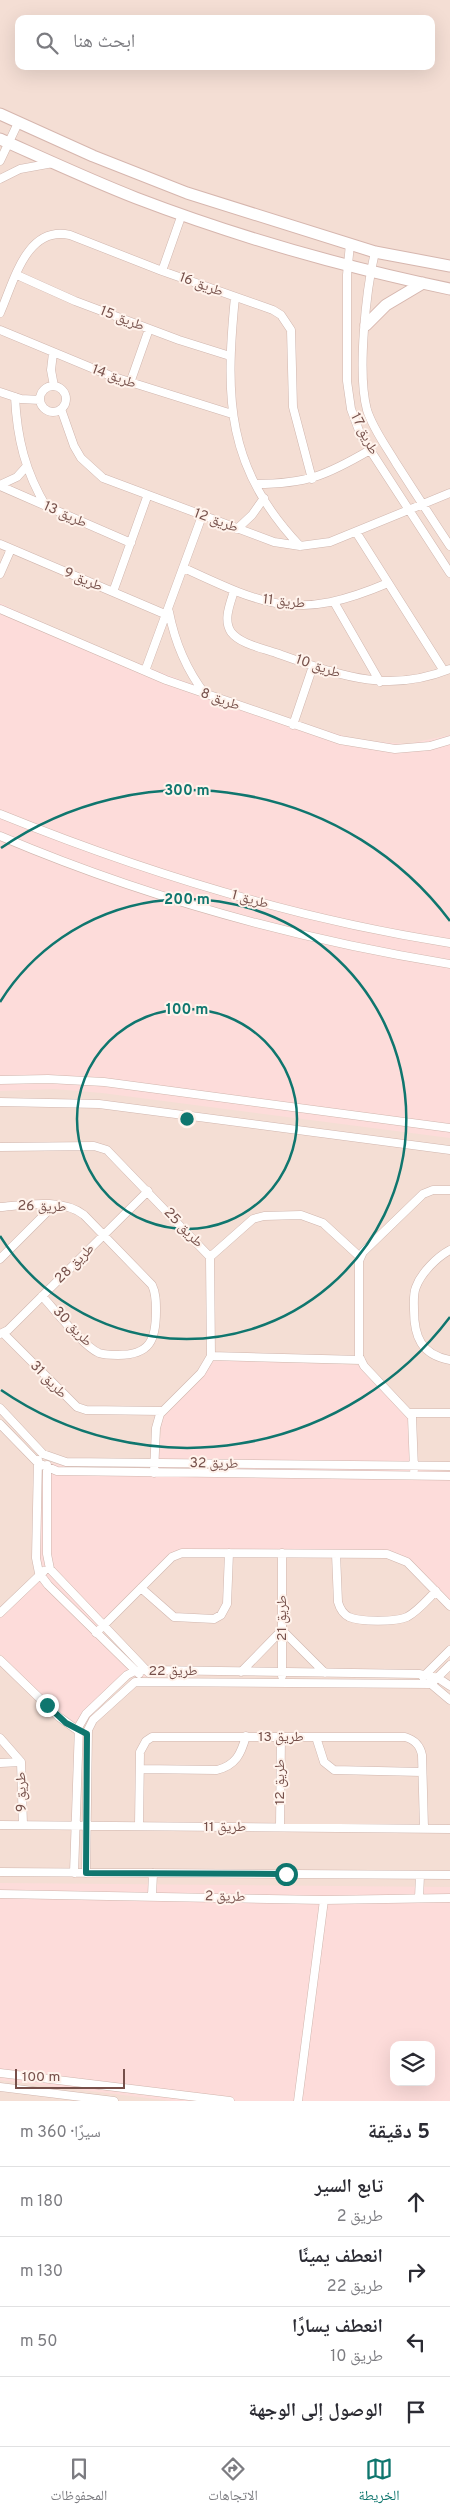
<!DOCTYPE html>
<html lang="ar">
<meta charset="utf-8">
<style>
body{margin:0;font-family:Overpass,"Noto Naskh Arabic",sans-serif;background:#f7f7f7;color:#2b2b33;direction:rtl}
.controls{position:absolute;right:15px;bottom:15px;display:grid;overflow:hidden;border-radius:10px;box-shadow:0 5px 20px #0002}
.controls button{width:45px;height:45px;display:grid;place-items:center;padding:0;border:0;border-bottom:1px solid #e1e1e2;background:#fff;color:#2b2b33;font:25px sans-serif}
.scale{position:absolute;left:15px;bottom:12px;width:110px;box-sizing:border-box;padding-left:5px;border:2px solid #76504a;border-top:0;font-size:14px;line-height:18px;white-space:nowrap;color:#76504a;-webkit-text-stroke:4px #fff3ec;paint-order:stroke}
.stop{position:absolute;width:15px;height:15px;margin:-11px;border:4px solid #0f766e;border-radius:50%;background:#fff}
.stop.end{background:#0f766e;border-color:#fff;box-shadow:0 1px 5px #0008}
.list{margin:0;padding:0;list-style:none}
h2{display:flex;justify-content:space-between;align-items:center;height:65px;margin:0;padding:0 20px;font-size:21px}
h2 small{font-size:16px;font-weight:400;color:#7c7c81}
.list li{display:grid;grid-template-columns:32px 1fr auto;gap:15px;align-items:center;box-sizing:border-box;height:70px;padding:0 20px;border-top:1px solid #e1e1e2}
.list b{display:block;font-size:19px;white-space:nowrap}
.list p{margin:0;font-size:16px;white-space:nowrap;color:#7c7c81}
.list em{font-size:16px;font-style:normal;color:#7c7c81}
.icon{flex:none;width:28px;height:28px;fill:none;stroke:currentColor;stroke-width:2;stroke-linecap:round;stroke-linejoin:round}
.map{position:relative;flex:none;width:450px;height:2101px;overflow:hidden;direction:ltr}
.search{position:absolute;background:#fff;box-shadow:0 5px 20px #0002;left:15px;right:15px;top:15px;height:55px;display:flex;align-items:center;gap:12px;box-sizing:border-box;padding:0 18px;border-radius:10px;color:#7c7c81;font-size:19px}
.sheet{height:345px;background:#fff}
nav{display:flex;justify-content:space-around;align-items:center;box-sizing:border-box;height:70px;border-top:1px solid #e1e1e2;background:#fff;font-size:14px;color:#7c7c81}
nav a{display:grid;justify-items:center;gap:2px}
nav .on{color:#0f766e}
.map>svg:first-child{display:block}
.residential{fill:#f4ded4;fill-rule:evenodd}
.commercial{fill:#fddcda;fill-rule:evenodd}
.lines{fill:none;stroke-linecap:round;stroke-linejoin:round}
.street-casing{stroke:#d0b6ae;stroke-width:9}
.secondary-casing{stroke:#d6b6ae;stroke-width:13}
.street{stroke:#fff;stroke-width:8}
.secondary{stroke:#fff;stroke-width:11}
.route{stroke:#0f766e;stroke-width:6}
.ring{fill:none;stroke:#0f766e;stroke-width:2.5}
.labels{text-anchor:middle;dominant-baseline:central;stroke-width:4;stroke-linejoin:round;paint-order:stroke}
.street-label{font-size:14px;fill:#76504a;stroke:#fff3ec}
.centre{fill:#0f766e;stroke:#fff3ec;stroke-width:2.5}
.ring-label{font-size:15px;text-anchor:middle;font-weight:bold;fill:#0f766e;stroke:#fff3ec;stroke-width:4;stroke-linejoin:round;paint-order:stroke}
</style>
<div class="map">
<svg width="450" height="2101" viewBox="0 0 450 2101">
<rect width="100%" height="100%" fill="#fceee6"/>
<path class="residential" d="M 0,0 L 450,0 L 450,2101 L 0,2101 ZM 19,19 L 431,19 L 431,66 L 19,66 ZM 394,2045 L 431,2045 L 431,2082 L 394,2082 Z"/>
<path class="commercial" d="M 0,603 L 100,649 L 252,707 L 357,740 L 407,744 L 450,735 L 450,1138 L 102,1093 L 54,1089 L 0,1091 Z
M 213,1360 L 360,1365 L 410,1418 L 412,1470 L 450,1471 L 450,1603 L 408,1559 L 388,1552 L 182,1551 L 98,1627 L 146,1677 L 133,1677 L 122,1683 L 90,1717 L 82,1729 L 67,1720 L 0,1654 L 0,1618 L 45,1575 L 40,1557 L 43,1461 L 68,1467 L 158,1468 L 162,1415 L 203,1376 Z
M 0,1883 L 450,1887 L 450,2101 L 172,2101 L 0,2080 ZM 394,2045 L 431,2045 L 431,2082 L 394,2082 Z"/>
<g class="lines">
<g class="street-casing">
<path id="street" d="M 0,161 L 18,123
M 0,179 L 20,169 L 53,163
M 350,244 L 347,275 L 347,381 L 351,409 L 361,436 L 450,573
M 375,252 C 366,290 357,373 367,410 C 373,429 386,446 396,463 C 414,491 432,519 450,546
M 162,271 L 182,214
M 17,275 L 75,301 L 179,340 L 230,356
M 235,297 C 225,398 226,468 300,546
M 0,313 C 14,282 26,225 70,235 L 162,271 L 273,310 L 281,315 L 291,330 L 293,407 L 312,479
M 0,330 L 111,376 L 232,414
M 53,353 L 51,370 L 54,386
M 130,383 L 149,329
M40 399a13 13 0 1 1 26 0a13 13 0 1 1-26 0Z
M 0,392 L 21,399 L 40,400
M 15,397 C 17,438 25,472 47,508
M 61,409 L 74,446 L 81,458 L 103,478 L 274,542 L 300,546 L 330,542 L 450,493
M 256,484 C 307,484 327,475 370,450
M 0,485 L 17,477 L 26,467
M 0,486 L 131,543
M 237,529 L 252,515 L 264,498
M 356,532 L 444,671
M 0,544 L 167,615
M 184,568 C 268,607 298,621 388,583
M 0,574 L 11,549
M 234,591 C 230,604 223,620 231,632 C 240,644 262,648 276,653 C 337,674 386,695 450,669
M 113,592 L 147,497
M 334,602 L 380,682
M 0,609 L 166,680 L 340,740 L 395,749 L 430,746 L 450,740
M 169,612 C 175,643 186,669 205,694
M 145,671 L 202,516
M 293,725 L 313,666
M 0,814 C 146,873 294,919 450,943
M 0,836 C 144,897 296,939 450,964
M 0,1080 L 48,1079 L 104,1082 L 450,1128
M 0,1102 L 99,1104 L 450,1150
M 0,1147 L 94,1146 L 107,1150 L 210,1257 L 211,1356 L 201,1373 L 160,1414 L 156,1428 L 154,1473
M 0,1207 C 25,1205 62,1198 84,1215 L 152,1285 C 156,1293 156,1302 156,1311 C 156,1340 150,1355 118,1355 C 112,1355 105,1355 99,1353 C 83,1346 55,1310 42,1296
M 450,1250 C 437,1257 421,1273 416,1287 C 413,1294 414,1302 414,1310 C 414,1336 421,1355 450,1360
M 210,1257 L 253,1219 L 264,1216 L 301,1215 L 323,1223 L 360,1257
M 0,1259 L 54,1205
M 3,1333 L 77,1407 L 86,1410 L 162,1411
M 0,1334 L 8,1330 L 148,1191
M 211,1356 L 361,1360
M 0,1408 L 43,1454 L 66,1462 L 450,1466
M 410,1413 L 450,1413
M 0,1424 L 38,1463 L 57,1471 L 450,1476
M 38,1460 L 36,1558 L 39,1573 L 48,1585 L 139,1674
M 47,1465 L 47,1554 L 50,1569 L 149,1673
M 414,1469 L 412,1417 L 364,1366 L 359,1356 L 359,1261 L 363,1252 L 423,1194 L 433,1190 L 450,1190
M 336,1554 L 338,1602 C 340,1609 343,1614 349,1617 C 360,1622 396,1622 407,1617 C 418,1611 427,1600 436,1591
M 141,1588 L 174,1617 L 214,1619 L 221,1615 L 227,1604 L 229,1553
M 0,1613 L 44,1571
M 96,1633 L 172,1557 L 182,1553 L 387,1554 L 407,1562 L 450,1606
M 0,1660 L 59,1717 L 80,1732
M 241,1672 L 282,1630 L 325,1673
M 282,1676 L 282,1553
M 423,1677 L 450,1650
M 434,1681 L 450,1665
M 316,1737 L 324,1762 L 334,1770 L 422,1772
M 0,1738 L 21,1762 L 23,1825
M 0,1763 L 21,1762
M 140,1769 L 217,1770 C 236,1765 241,1754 246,1736
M 0,1825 L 450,1829
M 139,1826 L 140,1752 L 146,1741 L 152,1737 L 405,1737 C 415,1740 420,1745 422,1755 L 424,1828
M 280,1827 L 281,1736
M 0,1872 L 450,1875
M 74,1873 L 79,1726 L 86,1714 L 127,1675 L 135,1671 L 147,1670 L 419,1674 L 438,1678 L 450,1686
M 86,1873 L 88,1730 L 93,1720 L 135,1682 L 431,1684 L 450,1700
M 0,1894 L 324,1900 L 450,1898
M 152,1896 L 153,1873
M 419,1898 L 420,1875
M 0,2073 L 230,2101
M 0,2087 L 114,2101
M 298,2101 L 324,1900"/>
</g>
<g class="secondary-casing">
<path id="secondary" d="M 0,114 L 93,156 L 187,193 L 375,252 L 450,266
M 0,139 C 45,159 90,180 136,198 C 238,237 343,267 450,289
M 366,325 L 386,305 L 423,283"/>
</g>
<use href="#street" class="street"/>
<use href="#secondary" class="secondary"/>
</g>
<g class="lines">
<path class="route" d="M 47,1705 L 66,1723 L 87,1734 L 86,1873 L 286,1874"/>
</g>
<g class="ring">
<circle cx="187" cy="1119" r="110"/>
<path d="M0 1002A220 220 0 1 1 0 1236"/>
<path d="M450 1317A329 329 0 0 1 1 1390M1 848A329 329 0 0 1 450 921"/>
</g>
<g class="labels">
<g class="street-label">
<text transform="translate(201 285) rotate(20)">طريق 16</text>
<text transform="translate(122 319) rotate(21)">طريق 15</text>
<text transform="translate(114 377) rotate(20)">طريق 14</text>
<text transform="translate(364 434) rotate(63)">طريق 17</text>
<text transform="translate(65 515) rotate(24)">طريق 13</text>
<text transform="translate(216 521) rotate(20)">طريق 12</text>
<text transform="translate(83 580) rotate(23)">طريق 9</text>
<text transform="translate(284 602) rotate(6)">طريق 11</text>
<text transform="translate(318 667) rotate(19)">طريق 10</text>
<text transform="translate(220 700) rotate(20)">طريق 8</text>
<text transform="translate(250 900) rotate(15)">طريق 1</text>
<text transform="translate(42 1207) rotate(2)">طريق 26</text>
<text transform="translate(183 1228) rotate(46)">طريق 25</text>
<text transform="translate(75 1264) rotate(-45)">طريق 28</text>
<text transform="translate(72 1327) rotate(46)">طريق 30</text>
<text transform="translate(48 1380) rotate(46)">طريق 31</text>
<text transform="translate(214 1464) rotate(1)">طريق 32</text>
<text transform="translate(282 1618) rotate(-90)">طريق 21</text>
<text x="173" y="1671">طريق 22</text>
<text x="281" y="1737">طريق 13</text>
<text transform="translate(280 1782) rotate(-90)">طريق 12</text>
<text transform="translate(22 1792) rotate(-91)">طريق 9</text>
<text x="225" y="1827">طريق 11</text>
<text transform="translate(225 1897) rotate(1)">طريق 2</text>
</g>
</g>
<circle cx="187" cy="1119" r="8" class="centre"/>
<g class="ring-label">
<text x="187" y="795">300 m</text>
<text x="187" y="904">200 m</text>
<text x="187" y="1014">100 m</text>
</g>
</svg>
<div class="controls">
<button><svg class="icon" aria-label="layers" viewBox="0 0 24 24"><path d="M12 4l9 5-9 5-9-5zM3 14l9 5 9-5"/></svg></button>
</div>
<div class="scale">100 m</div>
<div class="stop" style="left:286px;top:1874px"></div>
<div class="stop end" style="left:47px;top:1705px"></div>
<div class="search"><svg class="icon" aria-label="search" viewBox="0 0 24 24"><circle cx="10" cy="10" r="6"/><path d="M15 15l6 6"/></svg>ابحث هنا</div>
</div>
<section class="sheet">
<h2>5 دقيقة<small>سيرًا · 360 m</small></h2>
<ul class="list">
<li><svg class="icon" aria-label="ahead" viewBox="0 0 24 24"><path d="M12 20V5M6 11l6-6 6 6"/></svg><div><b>تابع السير</b><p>طريق 2</p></div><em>180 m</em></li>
<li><svg class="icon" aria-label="right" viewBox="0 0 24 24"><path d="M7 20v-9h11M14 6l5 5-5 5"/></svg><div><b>انعطف يمينًا</b><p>طريق 22</p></div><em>130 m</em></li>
<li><svg class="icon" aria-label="left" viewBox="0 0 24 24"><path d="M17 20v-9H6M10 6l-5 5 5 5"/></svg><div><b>انعطف يسارًا</b><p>طريق 10</p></div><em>50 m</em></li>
<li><svg class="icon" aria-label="arrive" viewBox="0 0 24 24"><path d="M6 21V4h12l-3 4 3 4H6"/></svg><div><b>الوصول إلى الوجهة</b></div></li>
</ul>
</section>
<nav>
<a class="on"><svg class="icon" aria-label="map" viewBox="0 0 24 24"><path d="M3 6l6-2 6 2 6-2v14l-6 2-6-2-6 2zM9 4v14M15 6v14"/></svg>الخريطة</a>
<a><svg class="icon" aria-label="directions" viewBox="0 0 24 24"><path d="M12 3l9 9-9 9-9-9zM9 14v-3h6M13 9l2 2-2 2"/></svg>الاتجاهات</a>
<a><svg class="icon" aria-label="saved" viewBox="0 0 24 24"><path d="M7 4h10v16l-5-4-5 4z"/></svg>المحفوظات</a>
</nav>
